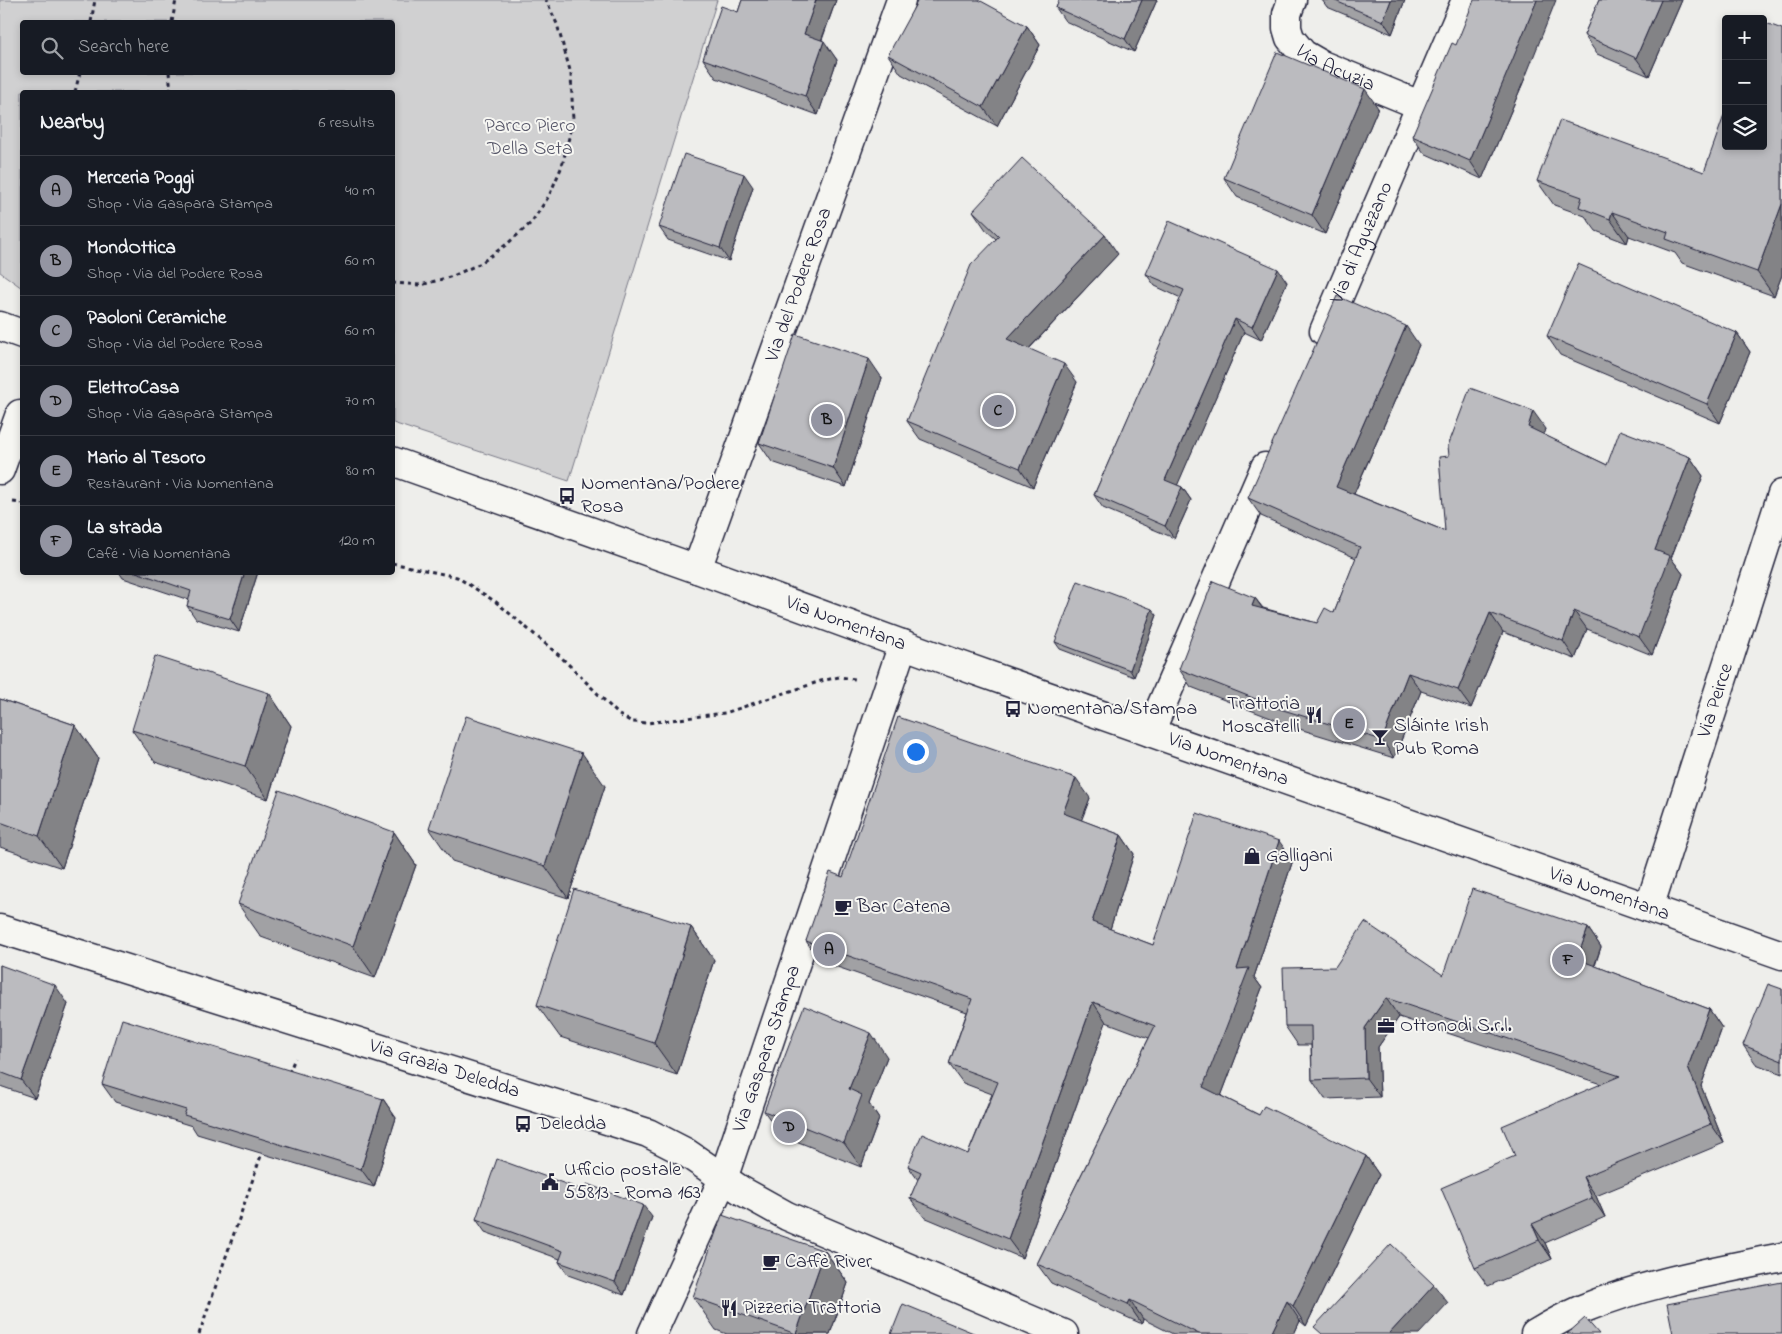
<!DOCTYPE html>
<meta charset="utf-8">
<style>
body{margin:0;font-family:"Indie Flower",sans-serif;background:#20242c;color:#f1f3f6}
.controls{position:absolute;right:15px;top:15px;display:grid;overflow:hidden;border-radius:5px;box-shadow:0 2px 8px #0003}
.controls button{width:45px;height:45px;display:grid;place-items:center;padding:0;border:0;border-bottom:1px solid #363941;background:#171b24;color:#f1f3f6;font:25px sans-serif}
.you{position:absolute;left:915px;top:751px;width:18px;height:18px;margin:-12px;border:4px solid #fff;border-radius:50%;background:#1a73e8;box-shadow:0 0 0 8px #1a73e833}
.badge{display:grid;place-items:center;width:32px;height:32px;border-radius:50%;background:#9495a2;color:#111;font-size:16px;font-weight:700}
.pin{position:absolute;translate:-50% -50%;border:2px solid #fff;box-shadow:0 1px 5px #0006}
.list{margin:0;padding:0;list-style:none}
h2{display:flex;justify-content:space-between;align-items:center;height:65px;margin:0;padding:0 20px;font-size:21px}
h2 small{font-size:16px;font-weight:400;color:#9ea1a6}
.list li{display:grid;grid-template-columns:32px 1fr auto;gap:15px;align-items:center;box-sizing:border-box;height:70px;padding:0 20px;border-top:1px solid #363941}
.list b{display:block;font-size:19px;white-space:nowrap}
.list p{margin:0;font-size:16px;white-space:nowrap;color:#9ea1a6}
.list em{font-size:16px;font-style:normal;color:#9ea1a6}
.icon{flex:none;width:28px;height:28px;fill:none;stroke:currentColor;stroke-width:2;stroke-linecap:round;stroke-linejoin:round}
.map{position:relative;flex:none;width:1782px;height:1334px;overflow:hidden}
.search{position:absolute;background:#171b24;box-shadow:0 2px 8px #0003;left:20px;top:20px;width:375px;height:55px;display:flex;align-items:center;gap:12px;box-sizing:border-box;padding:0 18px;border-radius:5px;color:#9ea1a6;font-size:19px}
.panel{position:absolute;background:#171b24;box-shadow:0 2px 8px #0003;left:20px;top:90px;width:375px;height:485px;border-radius:5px}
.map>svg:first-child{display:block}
.green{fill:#d0d0d1;stroke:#797986;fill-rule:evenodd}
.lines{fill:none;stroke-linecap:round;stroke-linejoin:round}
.minor-casing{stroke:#22223b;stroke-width:31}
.major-casing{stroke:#22223b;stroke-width:31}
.path{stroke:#22223b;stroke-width:3;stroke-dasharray:4 4;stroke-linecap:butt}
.minor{stroke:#f6f6f2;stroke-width:28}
.major{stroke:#f6f6f2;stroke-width:28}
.wall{fill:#a1a1a4;stroke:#22223b}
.shaded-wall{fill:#838386;stroke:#22223b}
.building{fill:#bbbbbf;stroke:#22223b}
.labels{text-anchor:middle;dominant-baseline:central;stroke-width:4;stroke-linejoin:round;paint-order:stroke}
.street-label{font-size:20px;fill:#22223b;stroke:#f6f6f2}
.park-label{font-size:20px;fill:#565668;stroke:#f6f6f2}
.poi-label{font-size:20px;fill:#22223b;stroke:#f6f6f2;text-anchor:start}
</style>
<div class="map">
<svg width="1782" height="1334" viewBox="0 0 1782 1334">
<rect width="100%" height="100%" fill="#eeeeeb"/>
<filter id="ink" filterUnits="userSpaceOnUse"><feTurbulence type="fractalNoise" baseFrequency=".02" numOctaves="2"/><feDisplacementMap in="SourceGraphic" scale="10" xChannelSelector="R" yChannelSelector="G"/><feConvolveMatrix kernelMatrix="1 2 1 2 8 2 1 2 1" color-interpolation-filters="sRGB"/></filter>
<g filter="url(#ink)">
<path class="green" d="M 0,0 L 717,0 L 569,481 L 393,423 L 392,92 L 22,92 L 22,288 L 0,272 ZM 22,22 L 392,22 L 392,72 L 22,72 Z"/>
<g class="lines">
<g class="minor-casing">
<g id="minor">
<path id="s1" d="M 1292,0 L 1287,14 L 1287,28 L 1290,38 L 1303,54 L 1322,65 L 1422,106"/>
<path id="s2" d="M 1324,331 L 1466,0"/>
<path d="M 0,470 L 20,414"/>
<path id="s3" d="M 697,569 L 901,0"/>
<path d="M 1150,732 L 1265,467"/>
<path id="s4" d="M 1649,908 L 1782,494"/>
<path id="s5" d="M 0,929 L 648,1133 L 685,1152 L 742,1191 L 787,1216 L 1064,1334"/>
<path id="s6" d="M 652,1334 L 723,1179 L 903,644"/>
<path d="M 1535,1334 C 1550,1325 1566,1316 1582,1309 C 1645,1283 1715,1271 1782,1257"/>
</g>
</g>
<g class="major-casing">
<g id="major">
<path d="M 0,326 L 22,334"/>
<path id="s7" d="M 392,461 L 697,569 L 951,662 L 1782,955"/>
</g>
</g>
<path class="path" d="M 91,22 L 95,0
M 172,22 L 176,0
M 169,72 L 171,92
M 75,92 L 80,72
M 392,283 L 421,285 L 453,276 L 481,263 L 507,244 L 531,223 L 549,196 L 562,166 L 573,121 L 571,74 L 557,24 L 546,0
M 13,502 L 22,503
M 392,563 L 457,577 L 496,602 L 560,656 L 619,715 L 632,722 L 647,723 L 725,713 L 821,681 L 839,677 L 855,679
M 289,1073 L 295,1058
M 199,1334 L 263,1150"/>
<use href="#minor" class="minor"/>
<use href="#major" class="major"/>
</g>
<path class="wall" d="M 742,0 L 836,0 L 822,40 L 837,60 L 818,115 L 716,78 L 703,59 L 738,12 Z
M 1059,0 L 1157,0 L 1134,52 L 1065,21 L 1056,8 Z
M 1322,0 L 1405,0 L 1392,34 L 1327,7 Z
M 1599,0 L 1682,0 L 1649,76 L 1597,54 L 1584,35 Z
M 1027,26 L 1040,45 L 997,126 L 901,74 L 888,55 Z
M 1782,29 L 1782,275 L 1774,296 L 1682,263 L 1675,253 L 1629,236 L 1627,243 L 1596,231 L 1585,216 L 1554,205 L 1537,181 L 1704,172 Z
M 1525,78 L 1482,179 L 1424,153 L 1412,136 Z
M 1378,108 L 1325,234 L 1237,197 L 1224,178 Z
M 753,187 L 729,261 L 668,240 L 659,227 Z
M 973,211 L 1118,254 L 1029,349 L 1077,382 L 1033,487 L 920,439 L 907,421 L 996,239 L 986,230 Z
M 1146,274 L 1287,282 L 1261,340 L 1244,332 L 1177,485 L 1182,487 L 1191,500 L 1174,538 L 1103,508 L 1094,495 L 1181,298 L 1155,286 Z
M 1737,333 L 1750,352 L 1720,423 L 1560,355 L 1547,336 Z
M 1419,345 L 1354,494 L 1445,531 L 1449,456 L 1546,429 L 1544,435 L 1607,465 L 1690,457 L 1703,476 L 1671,558 L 1683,574 L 1652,655 L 1587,629 L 1575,659 L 1503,632 L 1471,708 L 1421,691 L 1394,758 L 1283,724 L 1281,722 L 1191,687 L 1179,669 L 1255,598 L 1263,608 L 1317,623 L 1334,613 L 1356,558 L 1261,516 L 1248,498 Z
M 882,378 L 846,487 L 772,462 L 759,443 Z
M 119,572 L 258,572 L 239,632 L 196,619 L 187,606 L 189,600 L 123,578 Z
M 1157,615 L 1134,677 L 1060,649 L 1055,642 Z
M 269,693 L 291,726 L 268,799 L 155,762 L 132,730 Z
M 0,699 L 75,725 L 98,758 L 62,868 L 0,847 Z
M 605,786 L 568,898 L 452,861 L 429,828 Z
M 1090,798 L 1081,820 L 1121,835 L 1134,854 L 1110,929 L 1153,945 L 1293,860 L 1254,977 L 1262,988 L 1221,1096 L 1259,1115 L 1366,1156 L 1379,1175 L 1306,1326 L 1300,1321 L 1294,1334 L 1173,1334 L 1143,1319 L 1142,1324 L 1051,1283 L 1037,1264 L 1149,1038 L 1106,1022 L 1022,1258 L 924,1217 L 910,1198 L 918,1180 L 908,1166 L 968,1154 L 992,1094 L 963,1083 L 949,1064 L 967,1012 L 820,961 L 806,941 L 843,877 Z
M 394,832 L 416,865 L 375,978 L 261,937 L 238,904 Z
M 691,927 L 714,960 L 677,1075 L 560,1037 L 537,1005 Z
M 1588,928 L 1601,947 L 1595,966 L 1709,1009 L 1722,1028 L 1701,1086 L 1724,1143 L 1596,1196 L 1605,1217 L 1545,1243 L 1552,1259 L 1488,1286 L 1475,1268 L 1515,1156 L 1601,1084 L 1399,1017 L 1378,1047 L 1380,1097 L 1325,1099 L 1312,1080 L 1311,1045 L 1298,1045 L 1285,1026 Z
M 0,965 L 68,1004 L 35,1098 L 0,1086 Z
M 1782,989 L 1782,1074 L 1756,1064 L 1743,1045 Z
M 887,1057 L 869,1104 L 879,1119 L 861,1167 L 781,1135 L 764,1111 Z
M 102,1084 L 383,1099 L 396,1118 L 374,1187 L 197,1134 L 192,1126 L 115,1102 Z
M 585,1191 L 652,1217 L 624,1295 L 568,1275 L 559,1262 L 560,1259 L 485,1232 L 476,1219 Z
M 825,1251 L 848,1283 L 830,1334 L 727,1334 L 716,1330 L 693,1297 Z"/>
<path class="shaded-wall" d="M 816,0 L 836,0 L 817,52 L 804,34 Z
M 1142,0 L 1157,0 L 1134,52 L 1125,39 Z
M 1391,0 L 1405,0 L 1392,34 L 1383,21 Z
M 1537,0 L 1556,0 L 1525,78 L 1482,179 L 1470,161 Z
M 1661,0 L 1682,0 L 1649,76 L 1636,58 Z
M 1027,26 L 1040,45 L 997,126 L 983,107 Z
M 824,41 L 837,60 L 818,115 L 805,96 Z
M 1365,89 L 1378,108 L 1325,234 L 1312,215 Z
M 744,174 L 753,187 L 729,261 L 720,248 Z
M 1782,204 L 1782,275 L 1774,296 L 1757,272 Z
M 1612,212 L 1629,236 L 1627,243 L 1610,219 Z
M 1105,235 L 1118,254 L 1020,358 L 1007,339 Z
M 1278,269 L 1287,282 L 1261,340 L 1252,327 Z
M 1235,319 L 1244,332 L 1174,493 L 1165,480 Z
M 1406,326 L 1419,345 L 1349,505 L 1336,487 Z
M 1737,333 L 1750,352 L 1720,423 L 1707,404 Z
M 869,359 L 882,378 L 846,487 L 833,468 Z
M 1064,364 L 1077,382 L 1033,487 L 1020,468 Z
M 1533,411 L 1546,429 L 1540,445 L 1528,427 Z
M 1690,457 L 1703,476 L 1671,558 L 1683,574 L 1652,655 L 1639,637 L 1655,550 Z
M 1182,487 L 1191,500 L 1174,538 L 1165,526 Z
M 245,572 L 258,572 L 239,632 L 230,619 Z
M 1255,598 L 1268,616 L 1252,606 Z
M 1152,609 L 1157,615 L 1134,677 L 1130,670 Z
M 1574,611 L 1587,629 L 1575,659 L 1563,641 Z
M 1490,613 L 1503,632 L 1471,708 L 1458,690 Z
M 1408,673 L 1421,691 L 1394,758 L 1382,740 Z
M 269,693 L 291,726 L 268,799 L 245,766 Z
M 75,725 L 98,758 L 62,868 L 39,836 Z
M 582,753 L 605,786 L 568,898 L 545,866 Z
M 1076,778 L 1090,798 L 1077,832 L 1063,813 Z
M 394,832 L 416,865 L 375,978 L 353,946 Z
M 1121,835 L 1134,854 L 1106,942 L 1092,922 Z
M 1279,841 L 1293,860 L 1254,977 L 1262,988 L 1217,1107 L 1203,1087 L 1237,969 Z
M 691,927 L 714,960 L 677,1075 L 654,1043 Z
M 1588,928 L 1601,947 L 1590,978 L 1577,959 Z
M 55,985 L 68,1004 L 35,1098 L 21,1080 Z
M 1386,998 L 1399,1017 L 1378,1047 L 1380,1097 L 1366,1078 L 1365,1028 Z
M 1093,1002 L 1106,1022 L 1022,1258 L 1008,1239 Z
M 1709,1009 L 1722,1028 L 1701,1086 L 1724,1143 L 1711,1124 L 1688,1067 Z
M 871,1033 L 887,1057 L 869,1104 L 879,1119 L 861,1167 L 844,1143 L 849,1089 Z
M 383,1099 L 396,1118 L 374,1187 L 361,1169 Z
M 1366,1156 L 1379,1175 L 1306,1326 L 1293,1306 Z
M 1583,1177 L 1596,1196 L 1605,1217 L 1592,1198 Z
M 643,1205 L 652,1217 L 624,1295 L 615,1282 Z
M 1532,1224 L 1545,1243 L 1552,1259 L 1539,1240 Z
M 825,1251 L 848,1283 L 830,1334 L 796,1334 Z
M 1434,1285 L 1448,1303 L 1419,1334 L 1389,1334 Z
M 1130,1300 L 1143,1319 L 1142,1324 L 1128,1304 Z
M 1287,1301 L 1300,1321 L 1294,1334 L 1271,1334 Z"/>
<path class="building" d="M 742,0 L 816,0 L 804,34 L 824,41 L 805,96 L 703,59 L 721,6 L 738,12 Z
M 918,0 L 979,0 L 1027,26 L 983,107 L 888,55 Z
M 1059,0 L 1142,0 L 1125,39 L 1056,8 Z
M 1333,0 L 1391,0 L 1383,21 Z
M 1474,0 L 1537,0 L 1512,61 L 1470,161 L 1412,136 L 1452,43 L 1456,45 Z
M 1599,0 L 1661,0 L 1636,58 L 1584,35 Z
M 1763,22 L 1782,29 L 1782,204 L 1757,272 L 1666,239 L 1668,232 L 1612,212 L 1610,219 L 1579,207 L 1582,197 L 1537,181 L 1560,120 L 1704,172 L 1726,110 L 1726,146 L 1763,146 Z
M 1277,52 L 1365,89 L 1312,215 L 1224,178 Z
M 684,154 L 744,174 L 720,248 L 659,227 Z
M 1022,158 L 1105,235 L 1007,339 L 1064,364 L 1020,468 L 907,421 L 971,265 L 999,236 L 973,211 Z
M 1169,221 L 1278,269 L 1252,327 L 1235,319 L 1165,480 L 1182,487 L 1165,526 L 1094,495 L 1184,290 L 1146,274 Z
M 1578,264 L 1737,333 L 1707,404 L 1547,336 Z
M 1337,296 L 1406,326 L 1336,487 L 1445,531 L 1439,457 L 1449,456 L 1448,446 L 1470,388 L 1533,411 L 1528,427 L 1607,465 L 1620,430 L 1690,457 L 1655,550 L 1670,556 L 1639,637 L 1574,611 L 1563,641 L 1490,613 L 1458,690 L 1408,673 L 1382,740 L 1270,706 L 1271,705 L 1179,669 L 1213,581 L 1255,598 L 1252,606 L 1317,623 L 1325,608 L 1334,613 L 1360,547 L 1248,498 Z
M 795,334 L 869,359 L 833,468 L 759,443 Z
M 136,572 L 245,572 L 230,619 L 187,606 L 191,591 Z
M 1078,581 L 1152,609 L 1130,670 L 1055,642 Z
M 155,656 L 269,693 L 245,766 L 132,730 Z
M 0,699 L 75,725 L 39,836 L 0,822 Z
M 466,716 L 582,753 L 545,866 L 429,828 Z
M 898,717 L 1076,778 L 1063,813 L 1121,835 L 1092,922 L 1153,945 L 1197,813 L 1279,841 L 1237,969 L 1249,968 L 1203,1087 L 1259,1115 L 1264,1106 L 1366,1156 L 1293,1306 L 1287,1301 L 1271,1334 L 1199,1334 L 1130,1300 L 1128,1304 L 1037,1264 L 1155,1026 L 1093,1002 L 1008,1239 L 910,1198 L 921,1172 L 908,1166 L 922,1134 L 968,1154 L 998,1082 L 949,1064 L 972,999 L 806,941 L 830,872 L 843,877 Z
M 279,790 L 394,832 L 353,946 L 238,904 Z
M 574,889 L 691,927 L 654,1043 L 537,1005 Z
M 1472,889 L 1588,928 L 1577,959 L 1709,1009 L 1688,1067 L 1711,1124 L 1583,1177 L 1592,1198 L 1532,1224 L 1539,1240 L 1475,1268 L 1441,1188 L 1515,1156 L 1502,1126 L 1620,1076 L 1386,998 L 1365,1028 L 1366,1078 L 1312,1080 L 1311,1026 L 1285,1026 L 1283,968 L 1335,967 L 1365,922 L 1443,975 Z
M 0,965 L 55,985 L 21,1080 L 0,1072 Z
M 1768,984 L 1782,989 L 1782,1061 L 1743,1045 Z
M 804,1006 L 871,1033 L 849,1089 L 862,1095 L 844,1143 L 764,1111 Z
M 122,1019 L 383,1099 L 361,1169 L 184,1115 L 186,1110 L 102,1084 Z
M 497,1159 L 585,1191 L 587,1184 L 643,1205 L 615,1282 L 559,1262 L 563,1251 L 476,1219 Z
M 722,1215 L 825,1251 L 796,1334 L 693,1297 Z
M 1391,1244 L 1434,1285 L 1389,1334 L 1322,1334 L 1314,1327 Z
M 1782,1282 L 1782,1334 L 1673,1334 L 1667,1304 Z
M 903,1304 L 976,1334 L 891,1334 Z
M 1585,1318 L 1599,1334 L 1567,1334 Z"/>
</g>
<defs>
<g id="bus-bare" transform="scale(1.35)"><path d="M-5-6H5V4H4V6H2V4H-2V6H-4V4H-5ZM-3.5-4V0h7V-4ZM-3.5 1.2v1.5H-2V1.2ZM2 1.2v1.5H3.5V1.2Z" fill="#22223b" stroke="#f6f6f2" stroke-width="2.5" paint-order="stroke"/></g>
<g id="restaurant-bare" transform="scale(1.35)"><path d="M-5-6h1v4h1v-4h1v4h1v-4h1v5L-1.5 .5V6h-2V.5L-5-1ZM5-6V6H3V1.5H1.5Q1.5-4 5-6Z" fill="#22223b" stroke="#f6f6f2" stroke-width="2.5" paint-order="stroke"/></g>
<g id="bar-bare" transform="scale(1.35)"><path d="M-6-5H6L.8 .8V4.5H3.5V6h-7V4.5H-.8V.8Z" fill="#22223b" stroke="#f6f6f2" stroke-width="2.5" paint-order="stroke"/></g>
<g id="shop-bare" transform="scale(1.35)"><path d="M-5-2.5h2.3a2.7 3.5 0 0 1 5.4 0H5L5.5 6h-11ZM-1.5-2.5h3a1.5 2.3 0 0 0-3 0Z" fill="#22223b" stroke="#f6f6f2" stroke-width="2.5" paint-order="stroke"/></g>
<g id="cafe-bare" transform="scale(1.35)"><path d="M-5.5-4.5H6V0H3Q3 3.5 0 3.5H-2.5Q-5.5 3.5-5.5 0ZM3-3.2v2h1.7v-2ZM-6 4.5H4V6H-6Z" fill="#22223b" stroke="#f6f6f2" stroke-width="2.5" paint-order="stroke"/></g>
<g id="office-bare" transform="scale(1.35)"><path d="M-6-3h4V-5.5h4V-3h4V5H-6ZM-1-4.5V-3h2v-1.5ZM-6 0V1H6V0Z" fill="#22223b" stroke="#f6f6f2" stroke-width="2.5" paint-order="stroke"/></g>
<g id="civic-bare" transform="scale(1.35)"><path d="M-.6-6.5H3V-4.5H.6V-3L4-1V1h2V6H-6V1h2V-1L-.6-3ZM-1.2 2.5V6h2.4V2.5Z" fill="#22223b" stroke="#f6f6f2" stroke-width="2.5" paint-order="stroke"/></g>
</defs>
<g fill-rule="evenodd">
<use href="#bus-bare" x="567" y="496"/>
<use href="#bus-bare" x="1013" y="709"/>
<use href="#restaurant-bare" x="1314" y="715"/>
<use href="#bar-bare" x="1380" y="737"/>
<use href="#shop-bare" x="1252" y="856"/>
<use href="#cafe-bare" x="843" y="907"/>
<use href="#office-bare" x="1386" y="1026"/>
<use href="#bus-bare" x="523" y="1124"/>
<use href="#civic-bare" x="550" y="1182"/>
<use href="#cafe-bare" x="771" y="1262"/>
<use href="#restaurant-bare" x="729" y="1308"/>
</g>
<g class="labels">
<g class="street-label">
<text stroke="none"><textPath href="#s1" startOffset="95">Via Acuzia</textPath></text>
<text stroke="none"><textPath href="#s2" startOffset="96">Via di Aguzzano</textPath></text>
<text stroke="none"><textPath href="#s3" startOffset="302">Via del Podere Rosa</textPath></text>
<text stroke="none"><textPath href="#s7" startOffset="482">Via Nomentana</textPath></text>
<text stroke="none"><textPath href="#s4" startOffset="218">Via Peirce</textPath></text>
<text stroke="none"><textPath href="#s7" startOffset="888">Via Nomentana</textPath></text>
<text stroke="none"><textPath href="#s7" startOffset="1292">Via Nomentana</textPath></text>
<text stroke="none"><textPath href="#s6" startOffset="308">Via Gaspara Stampa</textPath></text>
<text stroke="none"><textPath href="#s5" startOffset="466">Via Grazia Deledda</textPath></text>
</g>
<g class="park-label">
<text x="530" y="126">Parco Piero<tspan x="530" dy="23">Della Seta</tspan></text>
</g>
<g class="poi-label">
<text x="581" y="484">Nomentana/Podere<tspan x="581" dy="23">Rosa</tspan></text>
<text x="1300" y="704" text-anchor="end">Trattoria<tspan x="1300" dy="23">Moscatelli</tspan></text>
<text x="1027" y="709">Nomentana/Stampa</text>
<text x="1394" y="726">Sláinte Irish<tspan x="1394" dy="23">Pub Roma</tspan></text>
<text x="1266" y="856">Galligani</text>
<text x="857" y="907">Bar Catena</text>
<text x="1400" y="1026">Ottonodi S.r.l.</text>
<text x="537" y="1124">Deledda</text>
<text x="564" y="1170">Ufficio postale<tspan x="564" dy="23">55813 – Roma 163</tspan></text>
<text x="785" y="1262">Caffè River</text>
<text x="743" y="1308">Pizzeria Trattoria</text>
</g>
</g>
</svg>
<div class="controls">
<button>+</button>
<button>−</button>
<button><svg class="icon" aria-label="layers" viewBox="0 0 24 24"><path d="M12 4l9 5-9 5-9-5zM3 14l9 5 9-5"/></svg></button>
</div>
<div class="you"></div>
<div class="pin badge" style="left:829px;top:950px">A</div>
<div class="pin badge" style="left:827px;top:420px">B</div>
<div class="pin badge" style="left:998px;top:411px">C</div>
<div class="pin badge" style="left:789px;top:1127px">D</div>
<div class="pin badge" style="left:1349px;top:724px">E</div>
<div class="pin badge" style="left:1568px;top:960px">F</div>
<div class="search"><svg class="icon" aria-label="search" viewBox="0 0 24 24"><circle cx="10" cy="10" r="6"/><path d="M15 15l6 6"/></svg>Search here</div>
<section class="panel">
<h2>Nearby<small>6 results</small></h2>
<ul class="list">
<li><span class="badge">A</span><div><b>Merceria Poggi</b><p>Shop · Via Gaspara Stampa</p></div><em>40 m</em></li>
<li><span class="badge">B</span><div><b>MondOttica</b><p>Shop · Via del Podere Rosa</p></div><em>60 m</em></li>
<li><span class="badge">C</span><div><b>Paoloni Ceramiche</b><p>Shop · Via del Podere Rosa</p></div><em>60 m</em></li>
<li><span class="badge">D</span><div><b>ElettroCasa</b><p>Shop · Via Gaspara Stampa</p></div><em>70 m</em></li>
<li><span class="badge">E</span><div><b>Mario al Tesoro</b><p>Restaurant · Via Nomentana</p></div><em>80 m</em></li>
<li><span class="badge">F</span><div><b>La strada</b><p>Café · Via Nomentana</p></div><em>120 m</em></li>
</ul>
</section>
</div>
